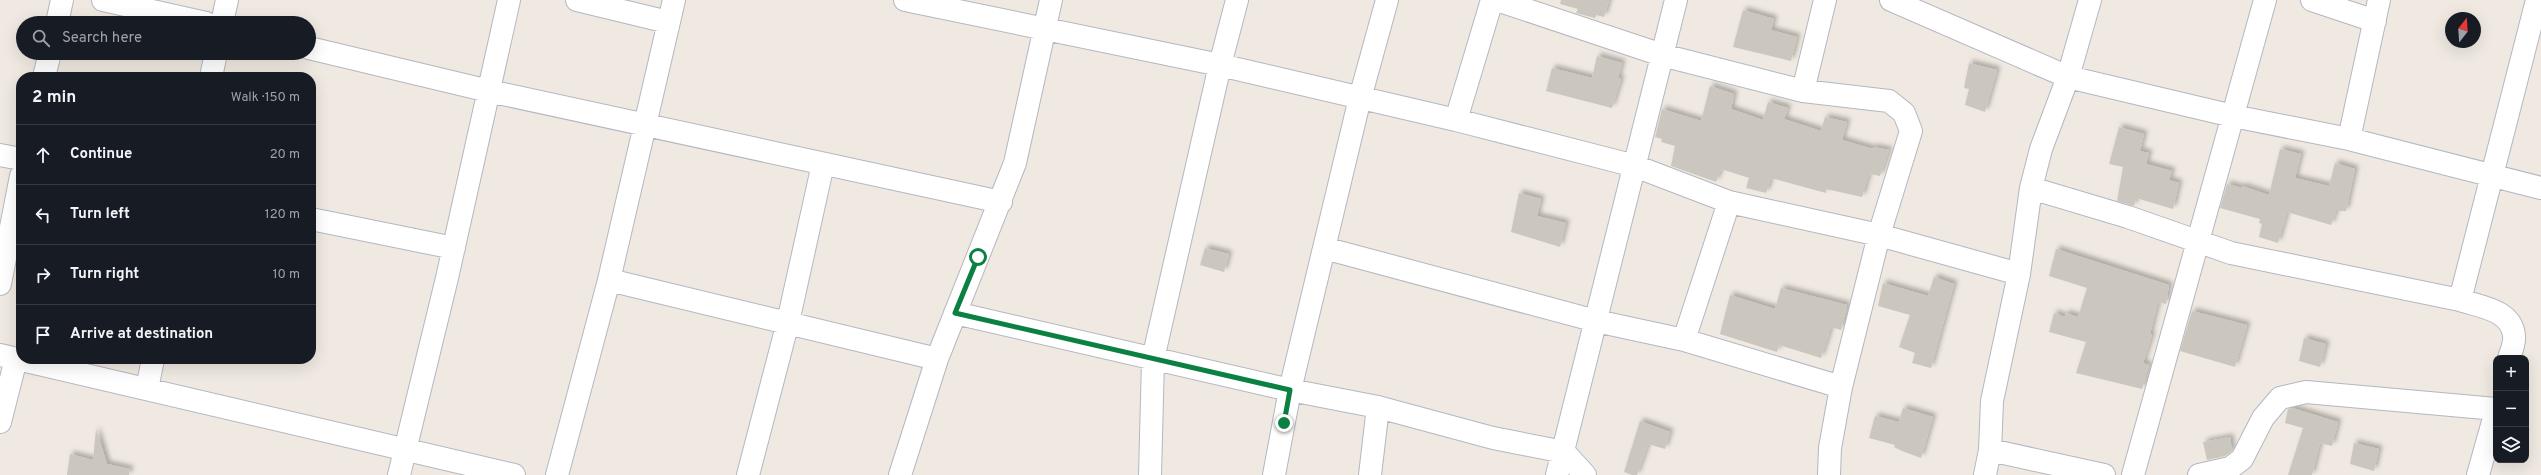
<!DOCTYPE html>
<meta charset="utf-8">
<style>
body{margin:0;font-family:Overpass,sans-serif;background:#20242c;color:#f1f3f6}
.controls{position:absolute;right:12px;bottom:12px;display:grid;overflow:hidden;border-radius:8px;box-shadow:0 4px 16px #0002}
.controls button{width:36px;height:36px;display:grid;place-items:center;padding:0;border:0;border-bottom:1px solid #363941;background:#171b24;color:#f1f3f6;font:20px sans-serif}
.compass{position:absolute;left:2445px;top:12px;width:36px;height:36px;border-radius:50%;background:#171b24;box-shadow:0 4px 16px #0002;rotate:17deg}
.stop{position:absolute;width:12px;height:12px;margin:-9px;border:3px solid #0b8043;border-radius:50%;background:#fff}
.stop.end{background:#0b8043;border-color:#fff;box-shadow:0 1px 4px #0008}
.list{margin:0;padding:0;list-style:none}
h2{display:flex;justify-content:space-between;align-items:center;height:52px;margin:0;padding:0 16px;font-size:17px}
h2 small{font-size:13px;font-weight:400;color:#9ea1a6}
.list li{display:grid;grid-template-columns:26px 1fr auto;gap:12px;align-items:center;box-sizing:border-box;height:60px;padding:0 16px;border-top:1px solid #363941}
.list b{display:block;font-size:15px;white-space:nowrap}
.list em{font-size:13px;font-style:normal;color:#9ea1a6}
.icon{flex:none;width:22px;height:22px;fill:none;stroke:currentColor;stroke-width:2;stroke-linecap:round;stroke-linejoin:round}
.map{position:relative;flex:none;width:2541px;height:475px;overflow:hidden}
.search{position:absolute;background:#171b24;box-shadow:0 4px 16px #0002;left:16px;top:16px;width:300px;height:44px;display:flex;align-items:center;gap:10px;box-sizing:border-box;padding:0 14px;border-radius:22px;color:#9ea1a6;font-size:15px}
.panel{position:absolute;background:#171b24;box-shadow:0 4px 16px #0002;left:16px;top:72px;width:300px;height:292px;border-radius:16px}
.map>svg:first-child{display:block}
.building{fill:#cbc7bf;filter:url(#shadow)}
.lines{fill:none;stroke-linecap:round;stroke-linejoin:round}
.minor-casing{stroke:#b4b7c1;stroke-width:24}
.minor{stroke:#fff;stroke-width:22}
.route{stroke:#0b8043;stroke-width:5}
</style>
<div class="map">
<svg width="2541" height="475" viewBox="0 0 2541 475">
<defs>
<filter id="shadow"><feDropShadow dx="3.5" dy="-3.5" stdDeviation="2" flood-color="#0004"/></filter>
</defs>
<rect width="100%" height="100%" fill="#efe9e1"/>
<path class="building" d="M 1561,0 L 1609,0 L 1604,17 L 1596,15 L 1595,18 L 1576,13 L 1578,9 L 1560,4 Z
M 1743,10 L 1774,19 L 1771,30 L 1797,37 L 1791,61 L 1733,47 Z
M 1597,56 L 1622,63 L 1618,78 L 1621,79 L 1612,108 L 1546,91 L 1552,68 L 1592,78 Z
M 1969,63 L 1997,70 L 1985,112 L 1965,105 L 1969,89 L 1964,88 Z
M 1710,86 L 1734,94 L 1731,109 L 1763,120 L 1768,102 L 1788,108 L 1784,119 L 1821,131 L 1825,117 L 1847,122 L 1842,140 L 1873,149 L 1873,147 L 1889,150 L 1880,176 L 1869,174 L 1862,197 L 1826,189 L 1826,193 L 1771,178 L 1766,193 L 1746,188 L 1749,178 L 1721,169 L 1716,182 L 1671,166 L 1675,146 L 1661,142 L 1662,139 L 1655,137 L 1662,109 L 1701,121 Z
M 2119,127 L 2144,134 L 2140,151 L 2149,153 L 2146,164 L 2172,171 L 2169,180 L 2179,183 L 2173,209 L 2136,198 L 2134,206 L 2117,201 L 2123,167 L 2109,164 Z
M 2280,149 L 2301,154 L 2295,178 L 2329,186 L 2335,163 L 2355,169 L 2346,211 L 2336,211 L 2331,225 L 2287,212 L 2278,243 L 2259,237 L 2262,224 L 2259,223 L 2260,219 L 2220,208 L 2227,184 L 2242,188 L 2242,186 L 2269,195 Z
M 1519,193 L 1541,199 L 1537,216 L 1566,223 L 1560,247 L 1511,232 Z
M 1205,248 L 1229,254 L 1224,272 L 1200,265 Z
M 2056,249 L 2169,285 L 2166,304 L 2158,302 L 2150,334 L 2152,335 L 2143,363 L 2149,365 L 2142,389 L 2076,373 L 2086,342 L 2049,332 L 2054,313 L 2065,317 L 2066,313 L 2078,317 L 2087,288 L 2049,276 Z
M 1934,277 L 1954,284 L 1931,368 L 1912,363 L 1915,353 L 1899,347 L 1910,315 L 1878,306 L 1883,283 L 1928,296 Z
M 1781,288 L 1847,305 L 1841,330 L 1831,327 L 1821,358 L 1779,345 L 1777,352 L 1720,334 L 1730,295 L 1775,309 Z
M 2192,311 L 2247,325 L 2235,367 L 2180,351 Z
M 2304,338 L 2326,344 L 2320,367 L 2299,361 Z
M 1903,408 L 1933,417 L 1921,458 L 1902,451 L 1894,447 L 1895,445 L 1869,438 L 1875,416 L 1899,422 Z
M 2292,408 L 2338,422 L 2332,446 L 2320,443 L 2312,475 L 2288,475 L 2303,428 L 2285,423 L 2288,409 Z
M 1640,421 L 1670,432 L 1665,449 L 1648,444 L 1637,475 L 1632,475 L 1624,472 Z
M 96,429 L 107,464 L 130,469 L 129,475 L 67,475 L 70,454 L 93,460 Z
M 2230,437 L 2232,451 L 2225,456 L 2207,460 L 2203,442 Z
M 2354,443 L 2379,449 L 2374,471 L 2350,464 Z"/>
<g class="lines">
<g class="minor-casing">
<path id="minor" d="M 103,0 L 206,23
M 577,0 L 668,22
M 905,0 L 1220,65 L 1456,120 L 1635,166 L 1729,202 L 1879,235 L 2019,274
M 1497,0 L 1662,55 L 1803,91 L 1889,101 L 1904,113 L 1911,131 L 1879,235 L 1841,387 L 1830,448 L 1829,475
M 1891,0 L 2068,77 L 2233,116 L 2349,139 L 2541,188
M 2312,0 L 2375,21
M 57,23 L 62,0
M 222,23 L 227,0
M 309,48 L 489,91 L 1001,202
M 44,77 L 50,53
M 211,77 L 216,53
M 1803,91 L 1825,0
M 1456,120 L 1492,0
M 2349,139 L 2379,0
M 0,155 L 21,159
M 2031,188 L 2128,217 L 2231,253 L 2460,300 C 2481,307 2512,310 2514,336 C 2515,343 2511,352 2509,358
M 311,219 L 454,248
M 1324,248 L 1596,321 L 1684,340 L 1841,387
M 609,280 L 937,359
M 0,284 L 21,176
M 2460,300 L 2537,0
M 955,313 L 1290,390 L 1378,407 L 1493,438 L 1564,452 L 1585,475
M 1684,340 L 1729,202
M 0,355 L 514,475
M 147,389 L 153,359
M 0,422 L 16,359
M 1990,450 L 2104,475
M 399,475 L 447,278 L 509,0
M 557,475 L 609,280 L 674,0
M 748,475 L 788,322 L 823,164
M 900,475 L 937,359 L 1015,163 L 1051,0
M 1150,475 L 1153,359 L 1220,65 L 1237,0
M 1274,475 L 1290,390 L 1360,98 L 1387,0
M 1370,475 L 1378,407
M 1557,475 L 1676,0
M 1985,475 L 1990,450 L 1992,401 L 2019,274 L 2031,188 L 2041,149 L 2068,77 L 2090,0
M 2133,475 L 2265,0
M 2199,475 L 2230,468 L 2242,459 L 2263,418 L 2280,398 L 2306,392 L 2496,409
M 2478,475 L 2496,411"/>
</g>
<use href="#minor" class="minor"/>
</g>
<g class="lines">
<path class="route" d="M 978,257 L 955,313 L 1290,390 L 1284,423"/>
</g>
</svg>
<div class="controls">
<button>+</button>
<button>−</button>
<button><svg class="icon" aria-label="layers" viewBox="0 0 24 24"><path d="M12 4l9 5-9 5-9-5zM3 14l9 5 9-5"/></svg></button>
</div>
<svg class="compass" viewBox="-18 -18 36 36"><path d="M0-13l5 13h-10z" fill="#e53935"/><path d="M0 13l5-13h-10z" fill="#9ea1a6"/></svg>
<div class="stop" style="left:978px;top:257px"></div>
<div class="stop end" style="left:1284px;top:423px"></div>
<div class="search"><svg class="icon" aria-label="search" viewBox="0 0 24 24"><circle cx="10" cy="10" r="6"/><path d="M15 15l6 6"/></svg>Search here</div>
<section class="panel">
<h2>2 min<small>Walk · 150 m</small></h2>
<ul class="list">
<li><svg class="icon" aria-label="ahead" viewBox="0 0 24 24"><path d="M12 20V5M6 11l6-6 6 6"/></svg><div><b>Continue</b></div><em>20 m</em></li>
<li><svg class="icon" aria-label="left" viewBox="0 0 24 24"><path d="M17 20v-9H6M10 6l-5 5 5 5"/></svg><div><b>Turn left</b></div><em>120 m</em></li>
<li><svg class="icon" aria-label="right" viewBox="0 0 24 24"><path d="M7 20v-9h11M14 6l5 5-5 5"/></svg><div><b>Turn right</b></div><em>10 m</em></li>
<li><svg class="icon" aria-label="arrive" viewBox="0 0 24 24"><path d="M6 21V4h12l-3 4 3 4H6"/></svg><div><b>Arrive at destination</b></div></li>
</ul>
</section>
</div>
